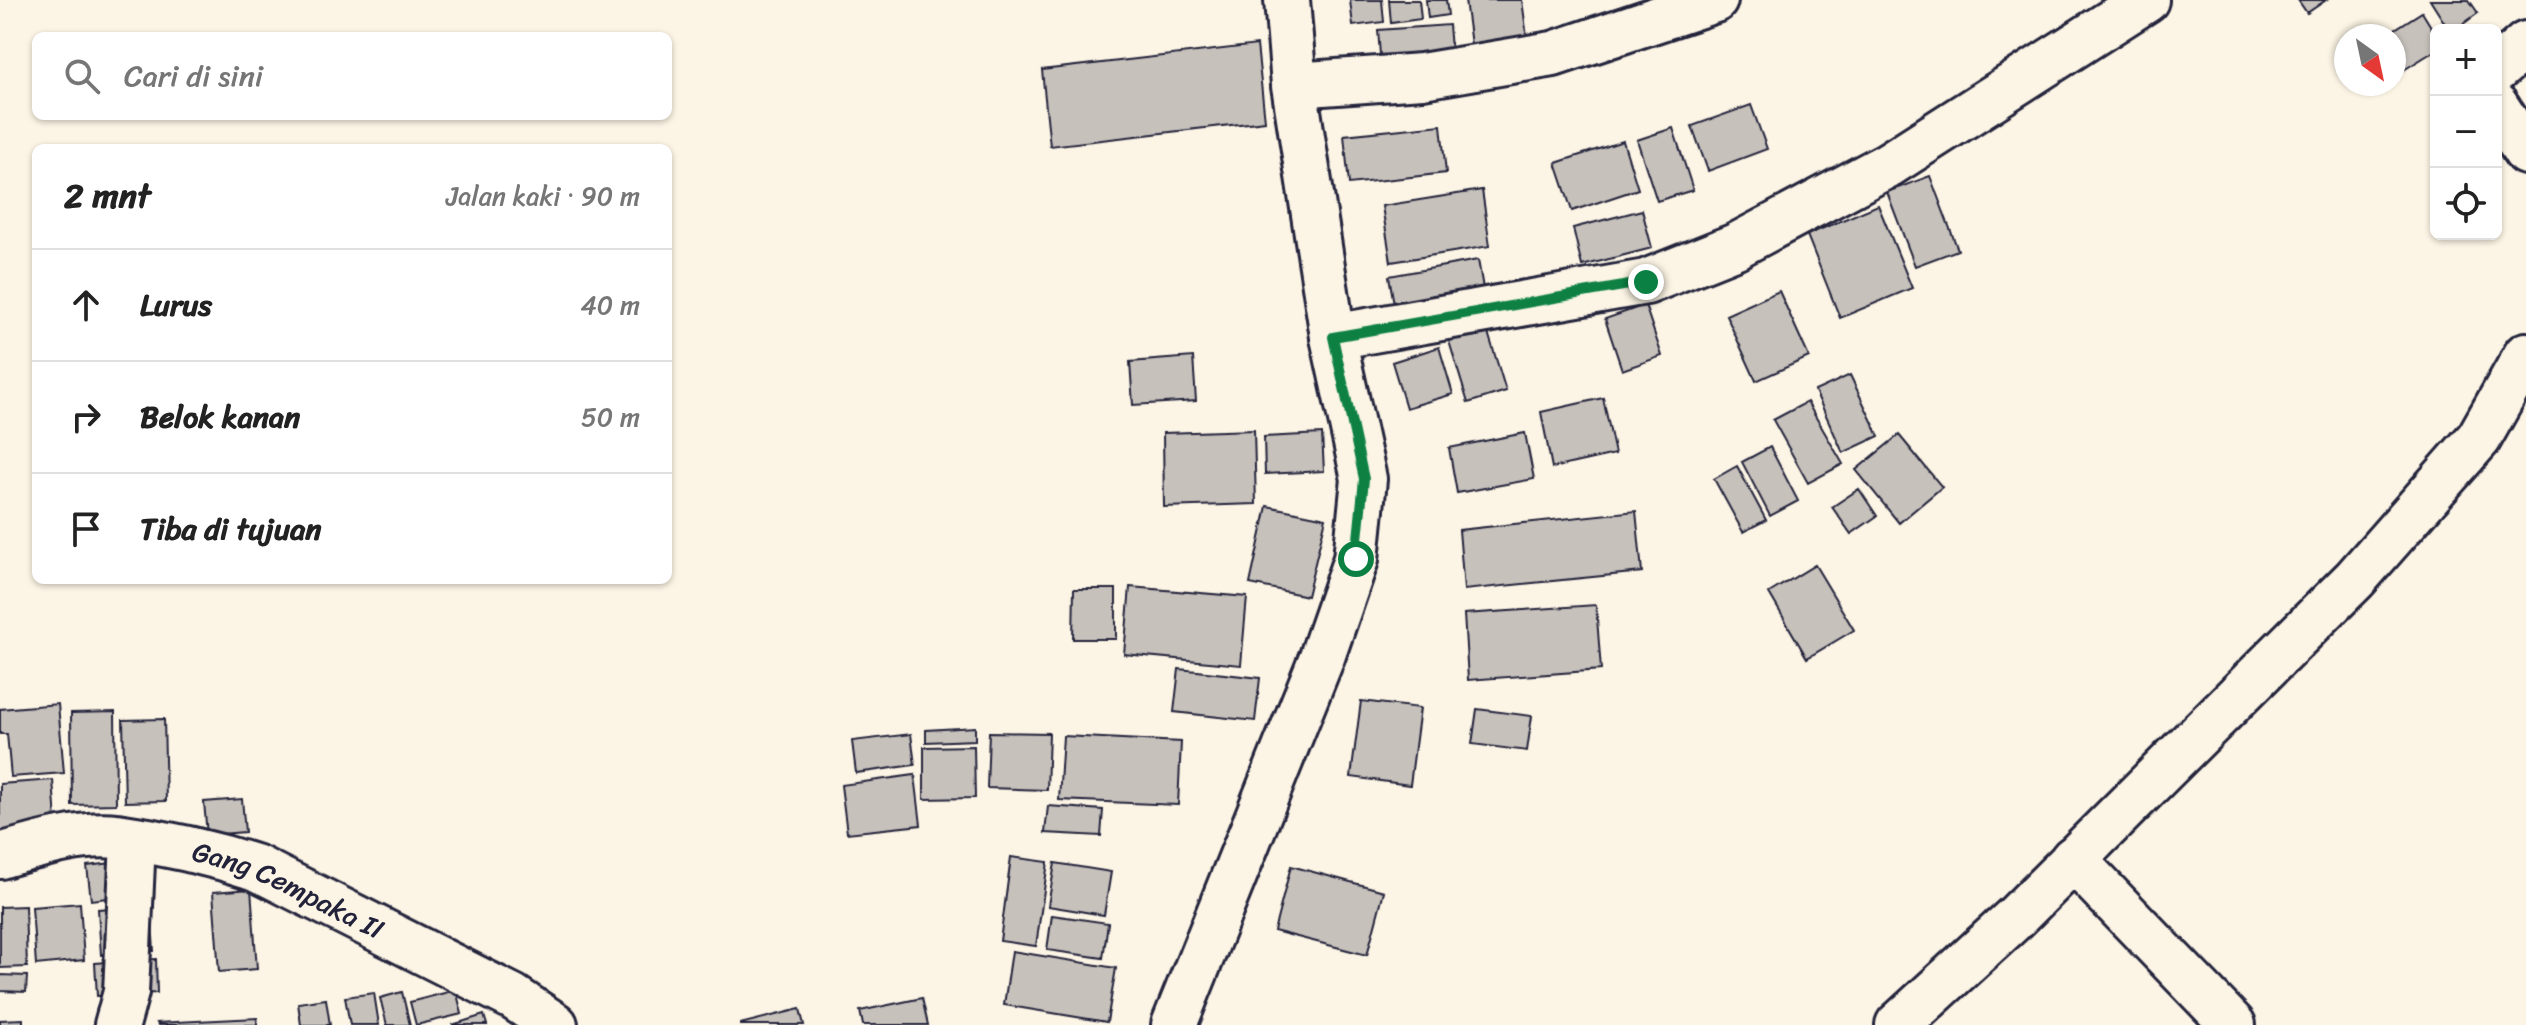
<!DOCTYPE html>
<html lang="id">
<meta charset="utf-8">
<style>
body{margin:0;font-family:Sriracha,sans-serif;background:#f2f2f2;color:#222}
.controls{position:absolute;right:24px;top:24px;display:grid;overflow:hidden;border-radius:12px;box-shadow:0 2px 6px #0004}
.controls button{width:72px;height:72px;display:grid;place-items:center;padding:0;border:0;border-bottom:2px solid #e0e0e0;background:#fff;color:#222;font:40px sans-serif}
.compass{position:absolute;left:2334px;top:24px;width:72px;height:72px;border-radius:50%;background:#fff;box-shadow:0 2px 6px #0004;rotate:147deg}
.stop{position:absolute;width:24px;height:24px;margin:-18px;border:6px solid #0b8043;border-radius:50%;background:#fff}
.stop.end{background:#0b8043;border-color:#fff;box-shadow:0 2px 8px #0008}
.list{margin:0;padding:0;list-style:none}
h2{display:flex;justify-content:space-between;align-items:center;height:104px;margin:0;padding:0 32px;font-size:34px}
h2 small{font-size:26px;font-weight:400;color:#767676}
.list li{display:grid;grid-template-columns:52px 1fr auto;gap:24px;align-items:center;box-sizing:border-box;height:112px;padding:0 32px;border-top:2px solid #e0e0e0}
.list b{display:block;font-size:30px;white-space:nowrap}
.list em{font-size:26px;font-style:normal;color:#767676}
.icon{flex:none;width:44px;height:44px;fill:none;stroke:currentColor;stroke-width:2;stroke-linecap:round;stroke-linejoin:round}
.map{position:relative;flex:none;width:2526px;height:1025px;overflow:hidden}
.search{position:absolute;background:#fff;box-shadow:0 2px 6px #0004;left:32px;top:32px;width:640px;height:88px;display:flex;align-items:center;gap:20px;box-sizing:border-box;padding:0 28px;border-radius:12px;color:#767676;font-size:30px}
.panel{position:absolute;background:#fff;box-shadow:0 2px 6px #0004;left:32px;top:144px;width:640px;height:440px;border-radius:12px}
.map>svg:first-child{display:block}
.building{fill:#c6c1bb;stroke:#22223b;stroke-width:2}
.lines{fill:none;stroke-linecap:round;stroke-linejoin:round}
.minor-casing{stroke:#22223b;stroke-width:50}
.major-casing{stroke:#22223b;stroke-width:50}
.minor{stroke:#fcf5e5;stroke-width:44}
.major{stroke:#fcf5e5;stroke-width:44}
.route{stroke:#0b8043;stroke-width:10}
.labels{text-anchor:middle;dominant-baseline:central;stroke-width:6;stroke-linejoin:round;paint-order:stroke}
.street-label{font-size:28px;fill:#22223b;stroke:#fcf5e5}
</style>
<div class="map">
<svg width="2526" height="1025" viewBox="0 0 2526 1025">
<rect width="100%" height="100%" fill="#fcf5e5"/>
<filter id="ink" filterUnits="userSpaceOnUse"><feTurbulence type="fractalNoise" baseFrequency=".0125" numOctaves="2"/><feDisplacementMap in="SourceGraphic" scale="16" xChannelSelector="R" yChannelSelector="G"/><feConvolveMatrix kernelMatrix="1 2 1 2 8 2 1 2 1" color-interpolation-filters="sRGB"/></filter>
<g filter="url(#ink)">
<path class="building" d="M 1350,0 L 1382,0 L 1384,22 L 1353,26 Z
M 1389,0 L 1419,0 L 1421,19 L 1391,23 Z
M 1426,0 L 1446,0 L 1448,15 L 1428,18 Z
M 1465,0 L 1522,0 L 1527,37 L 1471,45 Z
M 2298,0 L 2326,0 L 2307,13 Z
M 2430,0 L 2469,0 L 2478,13 L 2455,30 L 2449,30 Z
M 2422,12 L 2436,35 L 2436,50 L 2394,76 L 2394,36 L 2384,36 Z
M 1449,25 L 1452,61 L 1381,67 L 1378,30 Z
M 1257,45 L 1265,121 L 1050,146 L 1042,70 Z
M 2363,84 L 2382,84 L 2369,93 Z
M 1751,105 L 1767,149 L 1708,171 L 1692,126 Z
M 1441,125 L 1446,173 L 1349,184 L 1344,135 Z
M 1673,128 L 1693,190 L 1657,201 L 1637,140 Z
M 1623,141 L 1638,189 L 1572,211 L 1556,163 Z
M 1930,176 L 1958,250 L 1915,266 L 1887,192 Z
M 1482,190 L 1490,246 L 1391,262 L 1382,206 Z
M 1878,205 L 1912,288 L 1840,318 L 1807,235 Z
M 1642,210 L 1652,248 L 1582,266 L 1573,228 Z
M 1478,260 L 1486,305 L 1397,321 L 1389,276 Z
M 1779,291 L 1809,357 L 1756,381 L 1726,315 Z
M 1645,305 L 1662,356 L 1622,370 L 1605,319 Z
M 1486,326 L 1506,391 L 1468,403 L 1448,338 Z
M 1439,347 L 1453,394 L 1406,408 L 1392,362 Z
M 1193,357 L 1196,401 L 1133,405 L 1130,362 Z
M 1850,375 L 1879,436 L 1843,453 L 1815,391 Z
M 1603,398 L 1615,454 L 1552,468 L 1541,412 Z
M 1807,402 L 1843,464 L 1808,483 L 1773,420 Z
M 1254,430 L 1256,504 L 1164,507 L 1163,433 Z
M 1525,433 L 1534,479 L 1457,493 L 1449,448 Z
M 1322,434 L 1324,471 L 1265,474 L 1264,437 Z
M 1899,435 L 1942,487 L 1899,523 L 1856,470 Z
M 1770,447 L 1798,501 L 1770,516 L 1742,462 Z
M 1737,466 L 1766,520 L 1743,532 L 1714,479 Z
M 1859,489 L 1877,516 L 1851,534 L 1832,507 Z
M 1267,506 L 1326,518 L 1307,596 L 1250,584 Z
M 1636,511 L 1642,572 L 1464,590 L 1459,530 Z
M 1815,565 L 1854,630 L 1807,658 L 1769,593 Z
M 1130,587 L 1247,597 L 1241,665 L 1124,654 Z
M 1074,589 L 1116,589 L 1116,639 L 1073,639 Z
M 1596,605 L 1601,670 L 1468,680 L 1464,614 Z
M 1179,669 L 1260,678 L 1255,721 L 1174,712 Z
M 1361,701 L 1420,708 L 1410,785 L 1351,777 Z
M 58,704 L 64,773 L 11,777 L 7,734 L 0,734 L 0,709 Z
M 1477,709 L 1532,716 L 1527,751 L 1472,744 Z
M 115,712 L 116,804 L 72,805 L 71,713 Z
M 164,719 L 166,801 L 125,802 L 123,720 Z
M 975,727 L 975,740 L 926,742 L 926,730 Z
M 989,732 L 1049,733 L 1047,790 L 987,788 Z
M 911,734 L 915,765 L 856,773 L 852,741 Z
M 1063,736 L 1181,742 L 1178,805 L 1059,800 Z
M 974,746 L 975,798 L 924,799 L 924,747 Z
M 915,775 L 921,825 L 847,833 L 841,785 Z
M 53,780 L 57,834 L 0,838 L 0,784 Z
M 242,799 L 245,832 L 207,835 L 204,802 Z
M 1048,806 L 1103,810 L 1101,836 L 1045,833 Z
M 1011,857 L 1048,862 L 1036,946 L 1000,941 Z
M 147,859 L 150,893 L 91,900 L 87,866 Z
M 1055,863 L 1111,872 L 1104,915 L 1048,906 Z
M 1291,866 L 1384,891 L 1367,955 L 1274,931 Z
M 251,889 L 257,969 L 219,972 L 213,892 Z
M 80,903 L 84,960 L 36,965 L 32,907 Z
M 151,905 L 154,951 L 101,955 L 98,909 Z
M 25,906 L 27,967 L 0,968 L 0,907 Z
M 1052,915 L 1108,923 L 1103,958 L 1047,950 Z
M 1012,951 L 1116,968 L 1107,1022 L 1004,1005 Z
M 156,959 L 157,993 L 97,996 L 95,963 Z
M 0,975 L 27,976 L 26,992 L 0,991 Z
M 456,990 L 462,1014 L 416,1025 L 410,1002 Z
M 402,992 L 410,1025 L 387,1025 L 380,998 Z
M 374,993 L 379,1025 L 350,1025 L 345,997 Z
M 922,998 L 928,1025 L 863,1025 L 860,1011 Z
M 326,999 L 330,1025 L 301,1025 L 298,1003 Z
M 800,1009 L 804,1025 L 740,1025 L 740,1024 Z
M 484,1015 L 487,1025 L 452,1025 Z
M 257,1018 L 257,1025 L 158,1025 L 157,1023 Z
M 23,1019 L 23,1025 L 0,1025 L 0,1020 Z"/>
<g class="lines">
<g class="minor-casing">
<g id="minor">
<path d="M 2496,70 L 2526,44"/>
<path d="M 1294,85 L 1422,76 L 1553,54 L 1715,0"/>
<path d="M 2496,106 L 2526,152"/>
<path d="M 1333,337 L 1646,282 L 1736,246 L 1888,165 L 2146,0"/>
<path id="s1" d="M 0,856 C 35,846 80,832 117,836 C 161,842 214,854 257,868 L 513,997 L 555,1025"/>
<path d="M 2073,859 L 2233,1025"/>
<path d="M 117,1025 L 126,992 L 133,841"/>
<path d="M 1898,1025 L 2016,917 L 2355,579 L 2479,438 L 2526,355"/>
</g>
</g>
<g class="major-casing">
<path id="major" d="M 1174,1025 L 1322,657 L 1356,559 L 1364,479 L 1333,337 L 1294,85 L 1287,0"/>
</g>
<use href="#minor" class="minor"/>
<use href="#major" class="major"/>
</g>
</g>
<g class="lines" filter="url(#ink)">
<path class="route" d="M 1356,559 L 1364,479 L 1333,337 L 1646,282"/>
</g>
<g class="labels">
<g class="street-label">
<text stroke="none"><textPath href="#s1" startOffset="300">Gang Cempaka II</textPath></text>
</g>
</g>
</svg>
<div class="controls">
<button>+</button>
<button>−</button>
<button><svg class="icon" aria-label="locate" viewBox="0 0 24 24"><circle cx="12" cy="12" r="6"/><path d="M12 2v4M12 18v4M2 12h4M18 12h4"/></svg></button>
</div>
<svg class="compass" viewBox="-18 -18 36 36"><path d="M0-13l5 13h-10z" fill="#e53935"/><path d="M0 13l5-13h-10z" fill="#767676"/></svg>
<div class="stop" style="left:1356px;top:559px"></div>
<div class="stop end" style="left:1646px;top:282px"></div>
<div class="search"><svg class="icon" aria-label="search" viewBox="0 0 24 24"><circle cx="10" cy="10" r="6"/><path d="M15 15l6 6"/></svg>Cari di sini</div>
<section class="panel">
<h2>2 mnt<small>Jalan kaki · 90 m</small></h2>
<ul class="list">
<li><svg class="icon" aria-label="ahead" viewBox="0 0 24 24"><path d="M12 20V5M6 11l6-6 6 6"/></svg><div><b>Lurus</b></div><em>40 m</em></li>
<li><svg class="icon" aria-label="right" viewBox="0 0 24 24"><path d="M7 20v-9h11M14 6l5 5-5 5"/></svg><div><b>Belok kanan</b></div><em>50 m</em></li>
<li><svg class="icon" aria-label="arrive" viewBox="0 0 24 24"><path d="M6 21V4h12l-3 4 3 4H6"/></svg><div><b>Tiba di tujuan</b></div></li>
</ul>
</section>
</div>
